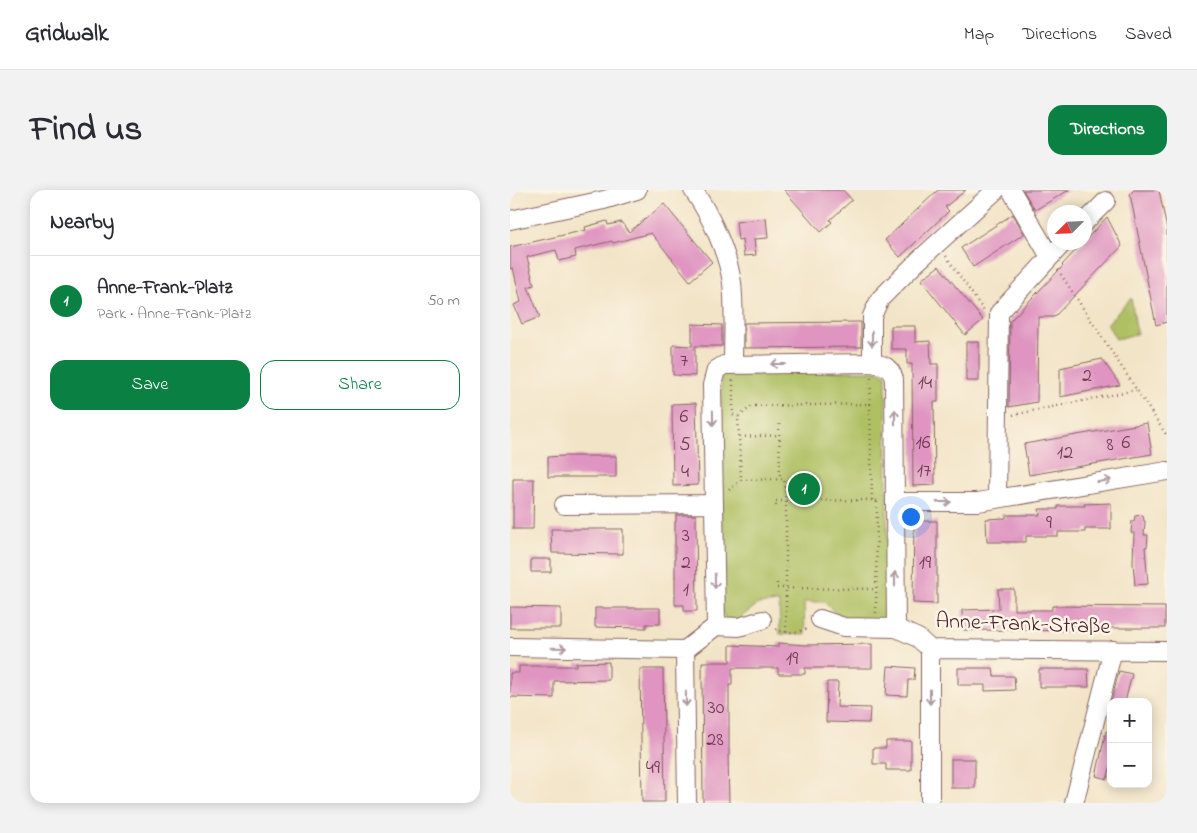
<!DOCTYPE html>
<meta charset="utf-8">
<style>
body{margin:0;font-family:"Indie Flower",sans-serif;background:#f2f2f3;color:#2b2b33}
.controls{position:absolute;right:15px;bottom:15px;display:grid;overflow:hidden;border-radius:10px;box-shadow:0 2px 12px #0003}
.controls button{width:45px;height:45px;display:grid;place-items:center;padding:0;border:0;border-bottom:1px solid #e1e1e2;background:#fff;color:#2b2b33;font:25px sans-serif}
.compass{position:absolute;left:537px;top:15px;width:45px;height:45px;border-radius:50%;background:#fff;box-shadow:0 2px 12px #0003;rotate:246deg}
.you{position:absolute;left:400px;top:326px;width:18px;height:18px;margin:-12px;border:4px solid #fff;border-radius:50%;background:#1a73e8;box-shadow:0 0 0 8px #1a73e833}
.badge{display:grid;place-items:center;width:32px;height:32px;border-radius:50%;background:#0b8043;color:#fff;font-size:16px;font-weight:700}
.pin{position:absolute;translate:-50% -50%;border:2px solid #fff;box-shadow:0 1px 5px #0006}
.list{margin:0;padding:0;list-style:none}
h2{display:flex;justify-content:space-between;align-items:center;height:65px;margin:0;padding:0 20px;font-size:21px}
h2 small{font-size:16px;font-weight:400;color:#7c7c81}
.list li{display:grid;grid-template-columns:32px 1fr auto;gap:15px;align-items:center;box-sizing:border-box;height:90px;padding:0 20px;border-top:1px solid #e1e1e2}
.list b{display:block;font-size:19px;white-space:nowrap}
.list p{margin:0;font-size:16px;white-space:nowrap;color:#7c7c81}
.list em{font-size:16px;font-style:normal;color:#7c7c81}
.actions{display:flex;gap:10px;padding:15px 20px}
.actions a{flex:1;padding:11px 0;border:1px solid #0b8043;border-radius:15px;text-align:center;font-size:18px;color:#0b8043}
.actions .main{background:#0b8043;color:#fff}
.map{position:relative;flex:none;width:657px;height:613px;overflow:hidden;border-radius:15px}
header{display:flex;align-items:center;gap:30px;box-sizing:border-box;height:70px;padding:0 25px;background:#fff;border-bottom:1px solid #e1e1e2}
header strong{font-size:24px}
nav{display:flex;gap:28px;margin-inline-start:auto;font-size:18px}
.intro{display:flex;align-items:center;justify-content:space-between;box-sizing:border-box;height:120px;padding:0 30px}
h1{margin:0;font-size:35px}
.button{padding:12px 22px;border-radius:15px;background:#0b8043;color:#fff;font-size:18px;font-weight:700}
main{display:flex;gap:30px;padding:0 30px}
aside{flex:1;background:#fff;border-radius:15px;box-shadow:0 2px 12px #0003}
.map>svg:first-child{display:block}
.green{fill:#afc063;stroke:#7c7047}
.building{fill:#df94c1}
.lines{fill:none;stroke-linecap:round;stroke-linejoin:round}
.minor-casing{stroke:#856462;stroke-width:20}
.path{stroke:#856462;stroke-width:2.5;stroke-dasharray:1 4;stroke-linecap:butt}
.minor{stroke:#fff;stroke-width:18}
.oneway{stroke:#ae9aa0}
.labels{text-anchor:middle;dominant-baseline:central;stroke-width:5;stroke-linejoin:round;paint-order:stroke}
.number-label{font-size:20px;fill:#6f3c50}
.street-label{font-size:22px;fill:#4a1f2b;stroke:#fcf5e5}
</style>
<header>
<strong>Gridwalk</strong>
<nav><a>Map</a><a>Directions</a><a>Saved</a></nav>
</header>
<div class="intro"><h1>Find us</h1><a class="button">Directions</a></div>
<main>
<aside>
<h2>Nearby<small></small></h2>
<ul class="list">
<li><span class="badge">1</span><div><b>Anne-Frank-Platz</b><p>Park · Anne-Frank-Platz</p></div><em>50 m</em></li>
</ul>
<div class="actions"><a class="main">Save</a><a>Share</a></div>
</aside>
<div class="map">
<svg width="657" height="613" viewBox="0 0 657 613">
<rect width="100%" height="100%" fill="#fcf5e5"/>
<filter id="ink" filterUnits="userSpaceOnUse"><feTurbulence type="fractalNoise" baseFrequency=".02" numOctaves="2"/><feDisplacementMap in="SourceGraphic" scale="10" xChannelSelector="R" yChannelSelector="G"/><feConvolveMatrix kernelMatrix="1 2 1 2 8 2 1 2 1" color-interpolation-filters="sRGB"/></filter>
<filter id="wash" filterUnits="userSpaceOnUse"><feTurbulence type="fractalNoise" baseFrequency=".0096" numOctaves="4" result="noise"/><feDisplacementMap in="SourceGraphic" scale="20" xChannelSelector="R" yChannelSelector="G"/><feGaussianBlur stdDeviation="1.12" result="paint"/><feColorMatrix in="noise" values="0 0 0 0 0 0 0 0 0 0 0 0 0 0 0 0 0 1.4 0 .05"/><feComposite in="paint" operator="in"/></filter>
<g filter="url(#wash)">
<rect width="100%" height="100%" fill="#f2e4c7"/>
<path class="green" d="M 621,108 L 627,144 L 606,149 L 597,134 Z
M 370,181 L 376,185 L 378,424 L 372,431 L 334,431 L 314,412 L 294,412 L 295,445 L 270,444 L 269,412 L 248,414 L 230,428 L 216,430 L 212,422 L 211,186 L 216,182 Z"/>
<g id="blocks">
<path class="building" d="M 274,0 L 333,0 L 342,10 L 320,30 L 322,32 L 311,42 Z
M 428,0 L 456,0 L 435,17 L 439,21 L 390,67 L 375,50 Z
M 513,0 L 559,0 L 525,20 Z
M 624,0 L 649,0 L 657,39 L 657,132 L 646,135 L 620,4 Z
M 154,14 L 202,72 L 180,91 L 141,43 L 103,53 L 102,51 L 65,60 L 66,67 L 49,71 L 46,60 L 17,67 L 24,95 L 18,97 L 30,127 L 12,134 L 4,115 L 11,112 L 3,78 L 0,79 L 0,57 L 76,40 L 75,37 L 97,31 L 98,35 L 111,32 L 119,42 Z
M 503,24 L 514,44 L 463,77 L 451,58 Z
M 597,27 L 612,56 L 544,127 L 528,127 L 527,212 L 499,217 L 500,131 L 553,76 L 552,75 Z
M 256,28 L 258,48 L 244,49 L 246,65 L 234,66 L 232,49 L 228,50 L 226,32 Z
M 429,76 L 473,130 L 455,145 L 411,90 Z
M 351,132 L 351,157 L 234,158 L 234,133 Z
M 182,134 L 212,135 L 212,156 L 185,156 L 185,186 L 163,185 L 163,155 L 182,156 Z
M 381,136 L 405,136 L 405,152 L 420,151 L 421,174 L 428,174 L 428,212 L 424,212 L 425,295 L 403,296 L 402,174 L 397,174 L 397,159 L 381,159 Z
M 456,152 L 469,152 L 469,191 L 456,191 Z
M 592,169 L 610,195 L 550,207 L 550,178 Z
M 186,213 L 188,295 L 163,296 L 162,214 Z
M 637,233 L 642,264 L 519,285 L 514,254 Z
M 54,266 L 106,266 L 106,287 L 38,287 L 38,267 Z
M 3,289 L 24,289 L 23,339 L 3,339 Z
M 601,313 L 601,339 L 575,339 L 575,342 L 548,342 L 548,346 L 516,346 L 516,352 L 477,352 L 476,329 L 496,328 L 496,325 L 530,325 L 529,319 L 548,319 L 548,316 L 575,316 L 574,314 Z
M 166,325 L 186,325 L 187,421 L 174,421 L 174,415 L 165,415 L 165,332 L 166,332 Z
M 633,325 L 634,331 L 635,331 L 634,345 L 638,345 L 637,357 L 635,357 L 638,394 L 625,395 L 623,373 L 624,343 L 621,343 L 622,331 L 624,331 L 625,326 Z
M 404,331 L 427,331 L 427,414 L 403,413 Z
M 41,339 L 113,339 L 113,364 L 42,363 Z
M 21,369 L 41,369 L 41,382 L 21,382 Z
M 488,399 L 504,399 L 504,420 L 542,420 L 542,416 L 655,417 L 655,438 L 595,438 L 595,441 L 453,440 L 452,420 L 489,419 Z
M 0,417 L 51,418 L 51,438 L 0,438 Z
M 85,418 L 150,418 L 150,434 L 136,434 L 136,438 L 85,437 Z
M 268,453 L 296,455 L 362,454 L 362,478 L 295,478 L 295,484 L 268,484 L 268,478 L 222,478 L 222,495 L 219,495 L 219,565 L 218,565 L 219,613 L 193,613 L 192,472 L 220,472 L 220,455 L 268,457 Z
M 99,472 L 99,490 L 44,491 L 44,508 L 0,507 L 0,483 L 9,483 L 9,476 L 66,476 L 66,473 Z
M 378,476 L 405,478 L 404,490 L 398,490 L 397,506 L 376,505 Z
M 448,478 L 483,478 L 484,486 L 504,486 L 505,500 L 475,501 L 475,495 L 448,495 Z
M 130,479 L 153,479 L 155,612 L 132,612 Z
M 529,479 L 578,479 L 579,497 L 529,497 Z
M 609,481 L 622,484 L 615,512 L 601,512 Z
M 317,492 L 328,492 L 327,517 L 360,518 L 359,533 L 316,532 Z
M 596,541 L 601,542 L 601,575 L 597,589 L 586,586 Z
M 376,551 L 401,551 L 401,580 L 376,580 L 376,574 L 363,574 L 363,558 L 376,558 Z
M 441,569 L 465,569 L 465,598 L 441,598 Z"/>
</g>
</g>
<g filter="url(#ink)">
<use href="#blocks" fill-opacity="0" stroke="#856462" stroke-width="1"/>
<g class="lines">
<g class="minor-casing">
<path id="minor" d="M 183,0 C 200,24 218,63 222,93 C 225,119 223,148 223,174
M 501,0 L 540,67
M 0,30 L 94,10 L 127,0
M 574,33 L 596,11
M 362,173 L 362,126 L 370,109 L 408,71 L 486,0
M 487,309 L 489,123 L 554,52
M 385,312 L 468,312 L 657,281
M 54,315 L 204,314
M 310,429 L 334,437 L 386,438 L 408,448 L 420,459 L 657,461
M 206,436 L 202,195 L 206,180 L 214,175 L 362,173 C 374,175 380,176 384,189 L 386,438
M 0,457 L 175,460 L 206,436 L 229,437 L 252,430
M 420,459 L 420,613
M 175,460 L 177,613
M 564,613 L 603,460"/>
</g>
<path class="path" d="M 436,66 L 474,121
M 548,80 L 657,246
M 223,190 L 223,225 L 228,227
M 360,214 L 361,188
M 503,225 L 626,200
M 269,234 L 270,289
M 230,247 L 269,245
M 219,300 L 231,290
M 266,316 L 266,311 L 276,311 L 362,310 L 368,311
M 267,393 L 267,398 L 366,399
M 366,423 L 367,311
M 266,439 C 274,444 290,443 298,438
M 276,442 L 276,311 L 274,289 L 231,290 L 228,227 L 242,216 L 360,214 L 362,310"/>
<use href="#minor" class="minor"/>
</g>
<defs><path id="oneway-shaft" d="M-6 0H5M1.5-3L5.5 0L1.5 3" fill="none" stroke-width="1.6" stroke-linecap="round" stroke-linejoin="round" transform="scale(1.25)"/></defs>
<g class="oneway">
<use href="#oneway-shaft" transform="translate(362 149) rotate(90)"/>
<use href="#oneway-shaft" transform="translate(268 174) rotate(180)"/>
<use href="#oneway-shaft" transform="translate(385 227) rotate(-90)"/>
<use href="#oneway-shaft" transform="translate(203 228) rotate(89)"/>
<use href="#oneway-shaft" transform="translate(594 291) rotate(-9)"/>
<use href="#oneway-shaft" transform="translate(434 312)"/>
<use href="#oneway-shaft" transform="translate(385 389) rotate(-90)"/>
<use href="#oneway-shaft" transform="translate(205 391) rotate(89)"/>
<use href="#oneway-shaft" transform="translate(49 458) rotate(1)"/>
<use href="#oneway-shaft" transform="translate(420 507) rotate(90)"/>
<use href="#oneway-shaft" transform="translate(176 509) rotate(89)"/>
</g>
</g>
<g class="labels">
<g class="number-label">
<text x="174" y="171">7</text>
<text x="577" y="186">2</text>
<text x="415" y="193">14</text>
<text x="174" y="227">6</text>
<text x="413" y="253">16</text>
<text x="616" y="253">6</text>
<text x="175" y="255">5</text>
<text x="600" y="255">8</text>
<text x="555" y="263">12</text>
<text x="414" y="281">17</text>
<text x="175" y="282">4</text>
<text x="539" y="333">9</text>
<text x="176" y="346">3</text>
<text x="176" y="373">2</text>
<text x="415" y="373">19</text>
<text x="176" y="400">1</text>
<text x="282" y="469">19</text>
<text x="206" y="518">30</text>
<text x="205" y="550">28</text>
<text x="143" y="578">49</text>
</g>
<g class="street-label">
<text transform="translate(513 435) rotate(2)">Anne-Frank-Straße</text>
</g>
</g>
</svg>
<div class="controls">
<button>+</button>
<button>−</button>
</div>
<svg class="compass" viewBox="-18 -18 36 36"><path d="M0-13l5 13h-10z" fill="#e53935"/><path d="M0 13l5-13h-10z" fill="#7c7c81"/></svg>
<div class="you"></div>
<div class="pin badge" style="left:294px;top:299px">1</div>
</div>
</main>
